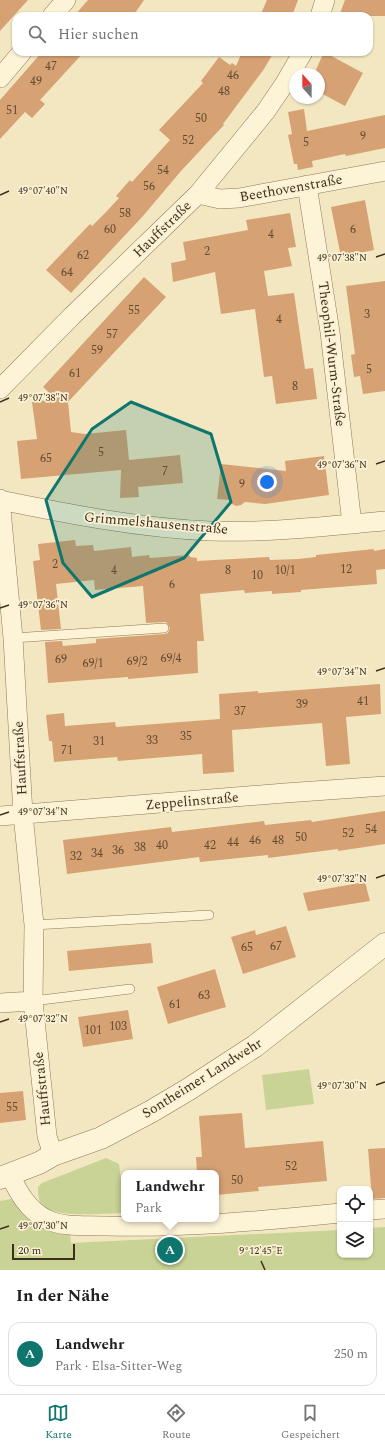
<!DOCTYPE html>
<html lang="de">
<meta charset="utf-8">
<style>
body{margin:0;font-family:Spectral,serif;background:#f2f2f2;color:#202124}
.controls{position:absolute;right:12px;bottom:12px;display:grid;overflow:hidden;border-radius:8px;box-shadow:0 1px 3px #0004}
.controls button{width:36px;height:36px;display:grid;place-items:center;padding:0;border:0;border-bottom:1px solid #e0e0e0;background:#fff;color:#202124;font:20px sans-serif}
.compass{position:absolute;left:289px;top:68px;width:36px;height:36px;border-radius:50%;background:#fff;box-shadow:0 1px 3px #0004;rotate:339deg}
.scale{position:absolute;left:12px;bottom:10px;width:63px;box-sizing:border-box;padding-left:4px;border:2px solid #3e2f1d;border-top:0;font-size:11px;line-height:14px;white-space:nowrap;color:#3e2f1d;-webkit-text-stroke:3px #faf0d3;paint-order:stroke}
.you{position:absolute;left:267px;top:482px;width:14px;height:14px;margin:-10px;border:3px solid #fff;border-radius:50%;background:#1a73e8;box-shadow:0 0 0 6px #1a73e833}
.badge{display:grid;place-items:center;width:26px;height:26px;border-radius:50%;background:#0f766e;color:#fff;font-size:13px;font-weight:700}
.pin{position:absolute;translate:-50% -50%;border:2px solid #fff;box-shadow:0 1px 4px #0006}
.popup{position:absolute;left:121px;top:1170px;width:98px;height:52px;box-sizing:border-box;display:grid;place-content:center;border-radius:8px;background:#fff;filter:drop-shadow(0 1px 3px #0005);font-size:13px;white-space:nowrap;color:#757577}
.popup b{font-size:15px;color:#202124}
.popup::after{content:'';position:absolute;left:50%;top:100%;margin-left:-8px;border:8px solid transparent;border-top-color:#fff}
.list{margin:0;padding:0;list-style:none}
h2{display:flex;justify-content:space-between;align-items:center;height:52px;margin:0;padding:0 16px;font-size:17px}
h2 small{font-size:13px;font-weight:400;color:#757577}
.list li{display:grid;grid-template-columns:26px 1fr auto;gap:12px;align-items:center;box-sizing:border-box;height:64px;margin:0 8px 8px;padding:0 8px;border:1px solid #e0e0e0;border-radius:12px}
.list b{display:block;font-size:15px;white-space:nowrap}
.list p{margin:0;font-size:13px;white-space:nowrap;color:#757577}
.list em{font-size:13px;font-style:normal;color:#757577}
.icon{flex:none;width:22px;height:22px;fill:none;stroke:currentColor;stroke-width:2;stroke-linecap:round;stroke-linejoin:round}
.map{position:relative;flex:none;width:385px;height:1270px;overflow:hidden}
.search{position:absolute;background:#fff;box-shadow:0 1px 3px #0004;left:12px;right:12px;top:12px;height:44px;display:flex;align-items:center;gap:10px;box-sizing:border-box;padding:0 14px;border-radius:12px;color:#757577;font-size:15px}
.sheet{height:124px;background:#fff}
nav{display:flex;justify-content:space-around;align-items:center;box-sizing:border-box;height:56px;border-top:1px solid #e0e0e0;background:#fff;font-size:11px;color:#757577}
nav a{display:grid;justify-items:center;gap:2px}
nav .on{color:#0f766e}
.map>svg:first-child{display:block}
.green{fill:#c9d395}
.building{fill:#d6a274}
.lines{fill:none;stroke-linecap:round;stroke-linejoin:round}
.service-casing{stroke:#907857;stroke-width:10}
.minor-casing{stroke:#907857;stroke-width:20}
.tertiary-casing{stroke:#907857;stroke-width:23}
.service{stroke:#fdf3d7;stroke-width:9}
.minor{stroke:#fdf3d7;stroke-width:19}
.tertiary{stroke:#fdf3d7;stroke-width:22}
.marked{fill:#0f766e;fill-opacity:0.2;stroke:#0f766e;stroke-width:3;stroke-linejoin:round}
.ticks{fill:none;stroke:#3e2f1d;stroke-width:1.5}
.labels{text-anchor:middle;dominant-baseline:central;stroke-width:3.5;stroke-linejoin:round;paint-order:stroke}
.number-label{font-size:12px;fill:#644c33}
.street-label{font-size:14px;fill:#3e2f1d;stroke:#faf0d3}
.ticks-label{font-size:10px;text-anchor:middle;fill:#3e2f1d;stroke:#faf0d3;stroke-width:3.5;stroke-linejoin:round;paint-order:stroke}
</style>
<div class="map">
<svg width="385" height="1270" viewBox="0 0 385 1270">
<rect width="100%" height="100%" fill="#f3e7c2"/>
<path class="green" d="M 309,1069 L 314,1104 L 266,1110 L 262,1075 Z
M 106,1158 L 119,1164 L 124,1202 L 124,1213 C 107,1213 54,1219 42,1205 C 38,1199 38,1194 38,1187 L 42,1183 Z
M 11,1199 L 27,1215 L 70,1232 L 71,1243 L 340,1230 L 340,1255 L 370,1255 L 370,1228 L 385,1227 L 385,1270 L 0,1270 L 0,1201 Z"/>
<path class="building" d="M 0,0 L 28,0 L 0,31 Z
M 88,0 L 144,0 L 133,16 L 74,16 Z
M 267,0 L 298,0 L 292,16 L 260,16 Z
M 345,0 L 385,0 L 385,16 L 339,16 Z
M 42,52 L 84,52 L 40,100 L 45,104 L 32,118 L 25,112 L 0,139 L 0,100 Z
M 242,52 L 274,52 L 264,69 L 223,124 L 224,125 L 181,171 L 143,216 L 71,293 L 46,270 L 90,224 L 92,226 L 107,211 L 119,198 L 116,196 L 130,180 L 132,182 L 170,140 L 159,130 L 203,83 L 201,81 L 219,57 L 230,65 L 232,63 L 236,66 Z
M 324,52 L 363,73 L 345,106 L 319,92 L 319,74 L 314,74 Z
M 304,109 L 307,131 L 385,115 L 385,148 L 346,156 L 345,154 L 312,161 L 313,167 L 298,170 L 297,164 L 294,164 L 288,135 L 292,134 L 288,112 Z
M 365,200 L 374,250 L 341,257 L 331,207 Z
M 290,213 L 296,247 L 288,248 L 292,266 L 264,271 L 268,296 L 294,293 L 305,369 L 313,368 L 317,399 L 276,404 L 272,376 L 264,377 L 255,309 L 221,314 L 215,272 L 173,282 L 171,263 L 186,260 L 183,242 L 248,230 L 246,220 Z
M 144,277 L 166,297 L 68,402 L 71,432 L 85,434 L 126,430 L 129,460 L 180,455 L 183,483 L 138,487 L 139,497 L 120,498 L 121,470 L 21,479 L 17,441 L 37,439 L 32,402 L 56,399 L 43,387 Z
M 385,281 L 385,391 L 363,394 L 360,376 L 354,377 L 351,355 L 355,354 L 346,286 Z
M 324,456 L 329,495 L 265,504 L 245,502 L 241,505 L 236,506 L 232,504 L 230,500 L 217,499 L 221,464 L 286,471 L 285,461 Z
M 75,540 L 76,546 L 93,545 L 94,551 L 131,547 L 132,557 L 149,555 L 150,558 L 189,555 L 190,557 L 197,558 L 197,561 L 269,557 L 270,560 L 298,559 L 316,557 L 316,555 L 374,549 L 374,551 L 385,549 L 385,569 L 376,570 L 377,584 L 301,590 L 301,592 L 272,594 L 272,591 L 245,593 L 244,590 L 200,594 L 204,641 L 197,641 L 198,673 L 128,679 L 128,677 L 48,683 L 45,642 L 62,641 L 63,646 L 96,643 L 96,639 L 164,634 L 168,633 L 170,628 L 166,622 L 146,623 L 143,586 L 95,590 L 94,580 L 56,584 L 61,629 L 41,630 L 33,561 L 40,560 L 38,544 Z
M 380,684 L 381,714 L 346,717 L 350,764 L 326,766 L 322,723 L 232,730 L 234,772 L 203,774 L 202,754 L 118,761 L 117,757 L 54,762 L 52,741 L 49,741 L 46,715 L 64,713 L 65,726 L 115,722 L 116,727 L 220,719 L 219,694 L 258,691 L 258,693 Z
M 385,811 L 385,844 L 338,851 L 338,849 L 268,858 L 268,855 L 200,862 L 199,857 L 67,874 L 63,840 L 171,827 L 172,832 L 264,821 L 265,825 L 311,820 L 312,822 Z
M 365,882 L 370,901 L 308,911 L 303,893 Z
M 286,926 L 296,957 L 243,974 L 231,937 L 255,930 L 256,935 Z
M 151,943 L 153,963 L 69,971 L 67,951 Z
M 215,969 L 226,1007 L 168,1024 L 157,987 Z
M 128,1010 L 133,1039 L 83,1047 L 78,1017 Z
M 23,1091 L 26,1120 L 0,1123 L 0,1093 Z
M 242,1113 L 245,1148 L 323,1141 L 327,1181 L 258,1187 L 259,1191 L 216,1195 L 216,1173 L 197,1173 L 196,1157 L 202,1157 L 199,1116 Z
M 385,1148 L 385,1198 L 372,1199 L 368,1149 Z"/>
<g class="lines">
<g class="service-casing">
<path id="service" d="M 13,638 L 164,628
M 34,925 L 209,915
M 33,1001 L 130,989"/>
</g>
<g class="minor-casing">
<path id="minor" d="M 52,16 L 66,0
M 320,16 L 325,0
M 0,78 L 22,52
M 307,185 L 330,332 L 352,524
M 198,194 L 220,199 L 239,198 L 385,171
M 0,389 L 72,316 L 198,194 L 266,111 L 285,83 L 303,52
M 0,499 L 13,638 L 23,814 L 34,925 L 33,1001 L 47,1136 L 53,1155
M 0,500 C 69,514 139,528 210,531 C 268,533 327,526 385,521
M 0,816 L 285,793 L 385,786
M 0,1003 L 33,1001
M 10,1175 C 18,1192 28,1210 46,1219 C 63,1228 87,1225 106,1226 C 184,1228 262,1221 340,1213
M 370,1210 L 385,1209"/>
</g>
<g class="tertiary-casing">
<path id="tertiary" d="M 0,1178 L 39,1163 L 53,1155 L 101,1138 L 152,1111 L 189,1089 L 255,1046 L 385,944"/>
</g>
<use href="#service" class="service"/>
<use href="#minor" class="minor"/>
<use href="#tertiary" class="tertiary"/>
</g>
<path class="marked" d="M 131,402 L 211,434 L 231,502 L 184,558 L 92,597 L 63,563 L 46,500 L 92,429 Z"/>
<path class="ticks" d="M 0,195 L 9,191M 376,257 L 385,254M 0,402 L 9,398M 376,464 L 385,461M 0,608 L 9,605M 376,671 L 385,668M 0,815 L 9,812M 376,878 L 385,875M 0,1022 L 9,1019M 376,1085 L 385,1082M 0,1229 L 9,1226M 261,1261 L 265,1270"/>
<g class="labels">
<g class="number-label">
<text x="51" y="66">47</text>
<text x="233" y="75">46</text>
<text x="36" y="81">49</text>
<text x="224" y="91">48</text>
<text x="12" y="110">51</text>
<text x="201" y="118">50</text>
<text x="363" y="136">9</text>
<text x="188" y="140">52</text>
<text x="306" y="142">5</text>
<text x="163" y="170">54</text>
<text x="149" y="186">56</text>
<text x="125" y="213">58</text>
<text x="110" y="229">60</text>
<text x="353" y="229">6</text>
<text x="271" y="234">4</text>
<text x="207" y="251">2</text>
<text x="83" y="255">62</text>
<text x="67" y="272">64</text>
<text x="134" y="310">55</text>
<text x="367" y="314">3</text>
<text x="279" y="319">4</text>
<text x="112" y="334">57</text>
<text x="97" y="350">59</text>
<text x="369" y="369">5</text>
<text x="75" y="373">61</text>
<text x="295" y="386">8</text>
<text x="101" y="452">5</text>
<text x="46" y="458">65</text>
<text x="165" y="471">7</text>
<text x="242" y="484">9</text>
<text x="55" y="564">2</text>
<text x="346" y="569">12</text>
<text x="114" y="570">4</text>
<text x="228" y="570">8</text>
<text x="285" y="570">10/1</text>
<text x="257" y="575">10</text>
<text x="172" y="584">6</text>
<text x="171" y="658">69/4</text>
<text x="61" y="659">69</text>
<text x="137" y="661">69/2</text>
<text x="93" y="663">69/1</text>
<text x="363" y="701">41</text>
<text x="302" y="704">39</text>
<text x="240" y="711">37</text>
<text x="186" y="736">35</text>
<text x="152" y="740">33</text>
<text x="99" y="741">31</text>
<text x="67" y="750">71</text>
<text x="371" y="829">54</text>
<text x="348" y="833">52</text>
<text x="301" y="837">50</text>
<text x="255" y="840">46</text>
<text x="278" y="840">48</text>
<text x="233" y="842">44</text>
<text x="162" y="845">40</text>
<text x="210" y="845">42</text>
<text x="140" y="847">38</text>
<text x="118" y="850">36</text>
<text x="97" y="853">34</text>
<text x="76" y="856">32</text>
<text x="276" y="946">67</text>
<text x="247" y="947">65</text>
<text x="204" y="995">63</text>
<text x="175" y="1004">61</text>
<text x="118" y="1026">103</text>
<text x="93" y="1030">101</text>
<text x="12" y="1107">55</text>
<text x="291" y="1166">52</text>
<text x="237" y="1180">50</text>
</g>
<g class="street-label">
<text transform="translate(291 188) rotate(-10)">Beethovenstraße</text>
<text transform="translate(162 229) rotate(-44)">Hauffstraße</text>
<text transform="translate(332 354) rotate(83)">Theophil-Wurm-Straße</text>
<text transform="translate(156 523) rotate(5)">Grimmelshausenstraße</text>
<text transform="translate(20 758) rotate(-93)">Hauffstraße</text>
<text transform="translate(192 801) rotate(-5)">Zeppelinstraße</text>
<text transform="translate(202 1078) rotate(-32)">Sontheimer Landwehr</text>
<text transform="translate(42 1089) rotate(-96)">Hauffstraße</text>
</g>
</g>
<g class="ticks-label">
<text x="43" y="194">49°07'40"N</text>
<text x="342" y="261">49°07'38"N</text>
<text x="43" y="401">49°07'38"N</text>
<text x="342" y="468">49°07'36"N</text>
<text x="43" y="608">49°07'36"N</text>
<text x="342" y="675">49°07'34"N</text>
<text x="43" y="815">49°07'34"N</text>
<text x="342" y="882">49°07'32"N</text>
<text x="43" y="1022">49°07'32"N</text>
<text x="342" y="1089">49°07'30"N</text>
<text x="43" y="1229">49°07'30"N</text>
<text x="261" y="1254">9°12'45"E</text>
</g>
</svg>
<div class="controls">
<button><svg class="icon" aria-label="locate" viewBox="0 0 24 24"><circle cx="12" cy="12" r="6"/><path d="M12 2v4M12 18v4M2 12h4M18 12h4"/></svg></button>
<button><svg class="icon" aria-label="layers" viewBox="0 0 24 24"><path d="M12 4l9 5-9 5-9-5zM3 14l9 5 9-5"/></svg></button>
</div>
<svg class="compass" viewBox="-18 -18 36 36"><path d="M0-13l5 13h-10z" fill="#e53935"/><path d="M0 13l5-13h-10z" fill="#757577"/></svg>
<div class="scale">20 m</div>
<div class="you"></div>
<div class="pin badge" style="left:170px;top:1250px">A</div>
<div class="popup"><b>Landwehr</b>Park</div>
<div class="search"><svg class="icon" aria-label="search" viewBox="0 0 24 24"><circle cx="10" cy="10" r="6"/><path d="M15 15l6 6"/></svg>Hier suchen</div>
</div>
<section class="sheet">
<h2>In der Nähe<small></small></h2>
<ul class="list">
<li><span class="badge">A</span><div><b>Landwehr</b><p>Park · Elsa-Sitter-Weg</p></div><em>250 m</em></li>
</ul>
</section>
<nav>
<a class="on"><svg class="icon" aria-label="map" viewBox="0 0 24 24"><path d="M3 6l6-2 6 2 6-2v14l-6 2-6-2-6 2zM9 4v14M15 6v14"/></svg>Karte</a>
<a><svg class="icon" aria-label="directions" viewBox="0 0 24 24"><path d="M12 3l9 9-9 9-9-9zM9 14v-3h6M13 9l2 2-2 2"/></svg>Route</a>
<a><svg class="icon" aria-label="saved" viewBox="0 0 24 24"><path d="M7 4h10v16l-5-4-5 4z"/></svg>Gespeichert</a>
</nav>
